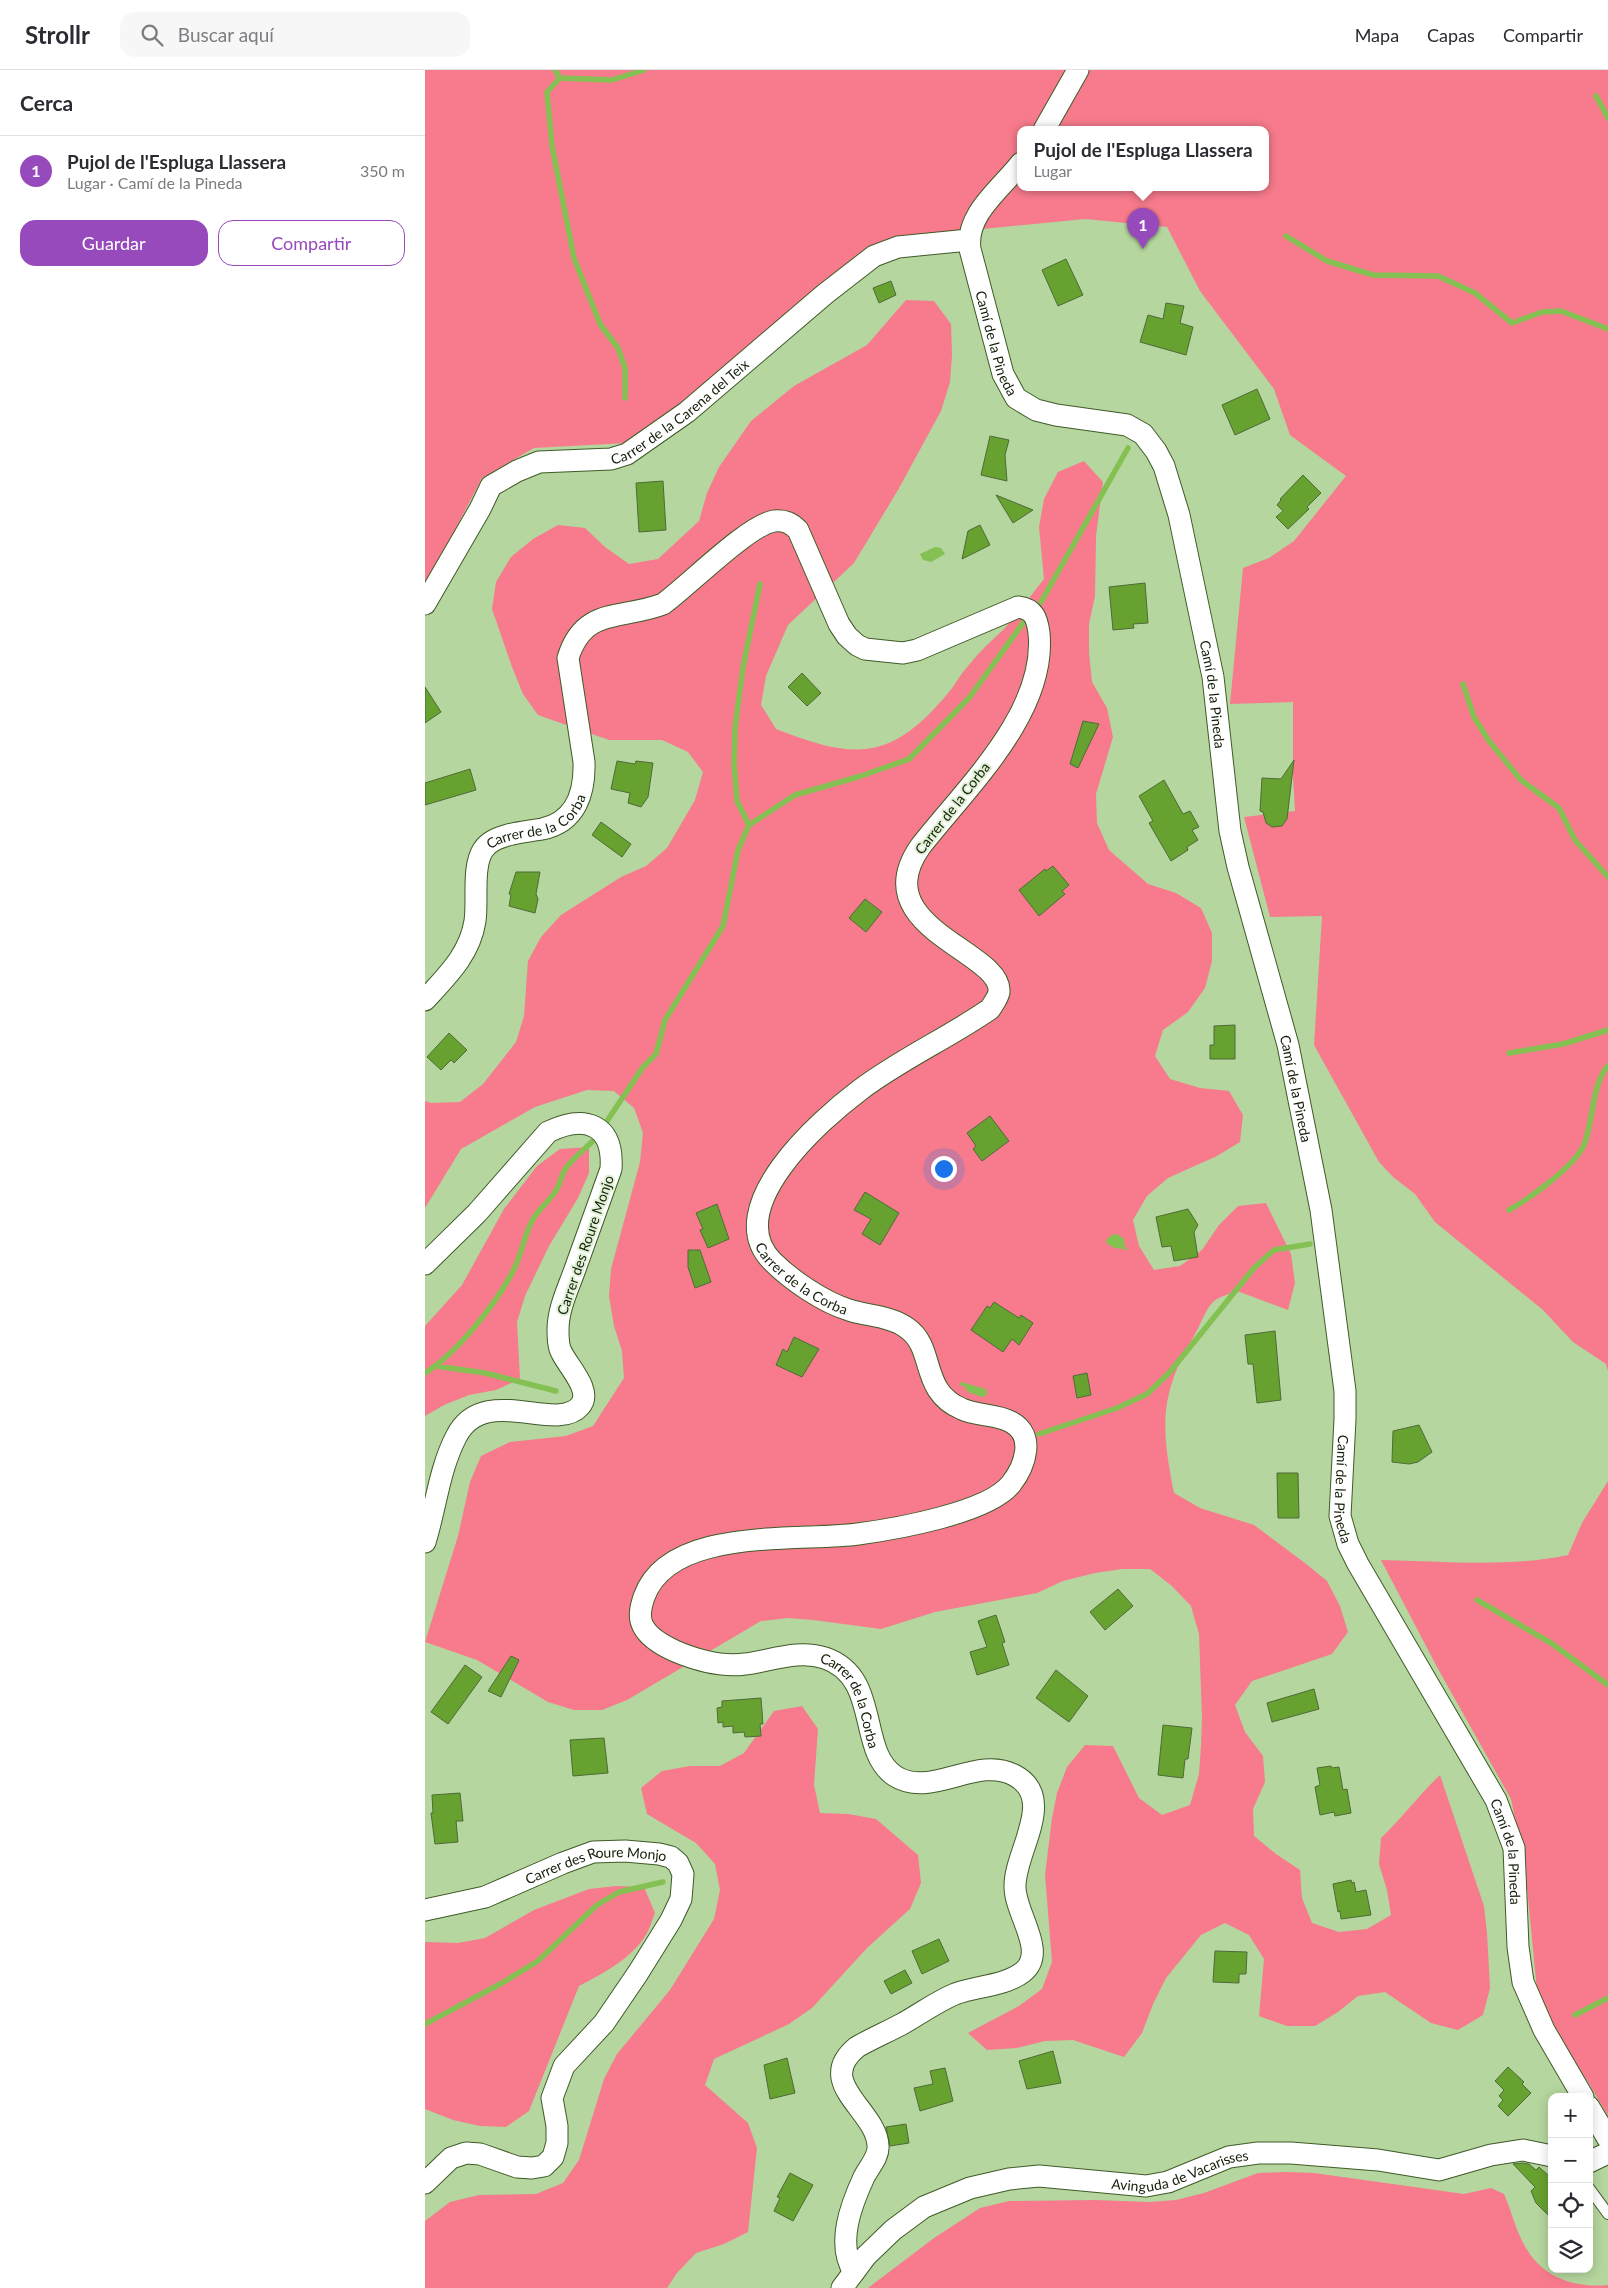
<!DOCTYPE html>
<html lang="es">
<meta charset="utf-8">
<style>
body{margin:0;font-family:Lato,sans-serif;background:#f7f7f7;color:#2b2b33}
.controls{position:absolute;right:15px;bottom:15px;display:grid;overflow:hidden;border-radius:10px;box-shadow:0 2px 12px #0003}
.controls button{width:45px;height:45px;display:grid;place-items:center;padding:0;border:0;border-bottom:1px solid #e1e1e2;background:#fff;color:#2b2b33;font:25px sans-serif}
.you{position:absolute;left:518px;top:1098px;width:18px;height:18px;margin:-12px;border:4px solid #fff;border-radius:50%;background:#1a73e8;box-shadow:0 0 0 8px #1a73e833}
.badge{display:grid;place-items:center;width:32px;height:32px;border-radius:50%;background:#964abc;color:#fff;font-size:16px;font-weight:700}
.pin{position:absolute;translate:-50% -41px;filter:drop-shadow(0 1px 2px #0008)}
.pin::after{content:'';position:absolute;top:26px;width:18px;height:15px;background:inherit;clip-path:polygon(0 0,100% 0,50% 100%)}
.popup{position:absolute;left:592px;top:56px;width:252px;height:65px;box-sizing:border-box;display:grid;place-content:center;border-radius:10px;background:#fff;filter:drop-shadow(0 1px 4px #0005);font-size:16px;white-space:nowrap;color:#7c7c81}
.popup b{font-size:19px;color:#2b2b33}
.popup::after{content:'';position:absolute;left:50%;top:100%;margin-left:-10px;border:10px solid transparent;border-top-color:#fff}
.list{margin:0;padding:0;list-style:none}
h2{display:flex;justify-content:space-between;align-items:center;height:65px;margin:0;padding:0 20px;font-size:21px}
h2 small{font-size:16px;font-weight:400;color:#7c7c81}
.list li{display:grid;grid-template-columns:32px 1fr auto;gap:15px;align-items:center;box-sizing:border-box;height:70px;padding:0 20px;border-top:1px solid #e1e1e2}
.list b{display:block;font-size:19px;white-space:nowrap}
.list p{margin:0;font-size:16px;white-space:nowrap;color:#7c7c81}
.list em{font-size:16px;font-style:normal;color:#7c7c81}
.actions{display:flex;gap:10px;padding:15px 20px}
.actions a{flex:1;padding:11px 0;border:1px solid #964abc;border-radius:15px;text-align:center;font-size:18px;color:#964abc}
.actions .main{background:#964abc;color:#fff}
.icon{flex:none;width:28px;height:28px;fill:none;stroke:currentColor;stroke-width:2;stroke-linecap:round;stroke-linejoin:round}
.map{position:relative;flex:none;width:1183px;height:2218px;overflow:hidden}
header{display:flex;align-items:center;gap:30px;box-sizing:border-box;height:70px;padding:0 25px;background:#fff;border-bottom:1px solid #e1e1e2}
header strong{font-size:24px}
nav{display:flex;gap:28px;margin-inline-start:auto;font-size:18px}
.search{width:350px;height:45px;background:#f7f7f7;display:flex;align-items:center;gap:12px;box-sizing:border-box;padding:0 18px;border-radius:15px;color:#7c7c81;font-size:19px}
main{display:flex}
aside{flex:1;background:#fff}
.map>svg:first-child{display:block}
.green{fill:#f77b8c;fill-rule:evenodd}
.water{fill:#84c052}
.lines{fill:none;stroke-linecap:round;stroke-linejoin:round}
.stream{stroke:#84c052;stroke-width:5.5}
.building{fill:#67a130;stroke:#4e6b38}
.service-casing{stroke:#3f5b28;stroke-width:12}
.minor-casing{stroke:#3f5b28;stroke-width:23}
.service{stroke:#fff;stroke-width:10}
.minor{stroke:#fff;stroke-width:21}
.labels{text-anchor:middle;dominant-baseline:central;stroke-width:4;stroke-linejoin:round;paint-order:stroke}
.street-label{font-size:14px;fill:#131f0a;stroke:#e0f1d5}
</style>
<header>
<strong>Strollr</strong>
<div class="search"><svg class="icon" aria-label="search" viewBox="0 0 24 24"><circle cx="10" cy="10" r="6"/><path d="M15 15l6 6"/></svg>Buscar aquí</div>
<nav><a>Mapa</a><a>Capas</a><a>Compartir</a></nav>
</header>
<main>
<aside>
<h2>Cerca<small></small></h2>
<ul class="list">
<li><span class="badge">1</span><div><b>Pujol de l'Espluga Llassera</b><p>Lugar · Camí de la Pineda</p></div><em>350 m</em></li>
</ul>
<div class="actions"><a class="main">Guardar</a><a>Compartir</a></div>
</aside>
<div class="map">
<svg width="1183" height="2218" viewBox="0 0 1183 2218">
<rect width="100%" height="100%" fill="#b5d69e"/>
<path class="green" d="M 0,0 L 1183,0 L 1183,1301 L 1181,1294 L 1148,1272 L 1118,1240 L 1010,1152 L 990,1124 L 968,1107 L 954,1092 L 889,975 L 897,846 L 845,847 L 819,747 L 870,741 L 868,707 L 868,632 L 805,634 L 818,498 L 844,488 L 869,471 L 921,406 L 865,365 L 849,319 L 775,221 L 742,157 L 660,149 L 538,161 L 463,178 L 202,373 L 109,378 L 57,408 L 0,517 ZM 596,60 L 840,60 L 840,118 L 596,118 Z
M 481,230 L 509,231 L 526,254 L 527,285 L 525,312 L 516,341 L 473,420 L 429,493 L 363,555 L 341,606 L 336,635 L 351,659 C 430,690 466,692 524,622 C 531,614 536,603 544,595 C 554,582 566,571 578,560 C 593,545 605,526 619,509 L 614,457 L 619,429 L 633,402 L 659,391 L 678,412 L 671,466 L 670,526 L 664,554 L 664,583 L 667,612 L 682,638 L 688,667 L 671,724 L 672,753 L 684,780 L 723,814 L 751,823 L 776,838 L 787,863 L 787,891 L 780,918 L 763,942 L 738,960 L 730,986 L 745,1009 L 775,1018 L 804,1021 L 818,1045 L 815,1072 L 792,1086 L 743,1108 L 722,1126 L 708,1150 L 714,1176 L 729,1200 L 755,1196 L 777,1180 L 794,1155 L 813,1136 L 841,1133 L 866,1184 L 870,1213 L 863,1240 L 812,1221 C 805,1224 793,1227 788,1232 C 780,1240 775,1256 769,1266 C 734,1324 736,1358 749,1423 L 775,1438 L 829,1455 L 880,1493 L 902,1511 L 915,1536 L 923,1562 L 907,1584 L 827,1611 L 810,1635 L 820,1662 L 838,1686 L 840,1712 L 828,1739 L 829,1766 L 851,1784 L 875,1800 L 877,1828 L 887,1853 L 914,1862 L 942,1859 L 966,1845 L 962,1820 L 954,1794 L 956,1768 C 977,1748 994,1725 1015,1705 L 1059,1836 L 1062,1863 L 1065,1918 L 1058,1945 L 1033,1960 L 1006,1953 L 960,1922 L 933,1926 L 913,1942 L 890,1956 L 862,1956 L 834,1946 L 839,1889 L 824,1865 L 800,1853 L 776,1865 L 741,1908 L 728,1934 L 717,1963 L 699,1987 L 648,1970 L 620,1971 L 592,1978 L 562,1980 L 543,1963 L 594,1936 L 617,1919 L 627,1892 L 620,1805 L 627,1748 L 632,1723 L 642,1697 L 660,1675 L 688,1676 L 714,1728 L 737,1745 L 765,1735 L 774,1704 L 776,1675 L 777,1648 L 774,1564 L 766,1536 L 747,1516 L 725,1499 L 697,1499 L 670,1503 L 638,1511 L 612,1523 L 510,1542 L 456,1559 L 388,1550 L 363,1548 L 336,1551 L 202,1630 L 177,1640 L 149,1640 L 123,1632 L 52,1590 L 0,1572 L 33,1466 L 45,1412 L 56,1386 L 85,1372 L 141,1366 L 168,1356 L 199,1308 L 197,1281 L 189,1256 L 184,1226 L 186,1199 L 215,1092 L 218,1063 L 209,1038 L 189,1021 L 162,1020 L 110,1037 L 36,1079 L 0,1138 L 0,1031 L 6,1033 L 35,1032 L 58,1014 L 91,972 L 99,946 L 103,891 L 116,867 L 136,845 L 196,807 L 221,796 L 242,778 L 270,730 L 278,702 L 263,682 L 237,670 L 184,670 L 113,645 L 98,624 L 87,597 L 67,539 L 71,512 L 86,487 L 108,469 L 133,455 L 160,458 L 180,477 L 204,494 L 233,489 L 274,451 L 282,423 L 294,397 L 326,351 L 369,316 L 442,275 Z
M 164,1077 L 164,1103 L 153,1128 L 124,1176 L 100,1226 L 92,1252 L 95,1309 L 71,1320 L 44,1325 L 19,1335 L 0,1346 L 0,1256 L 37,1215 L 79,1139 L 112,1096 L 135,1079 Z
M 1183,1411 L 1183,2046 L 1163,2012 L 1142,1982 L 1112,1920 L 1100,1797 L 1086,1729 L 1012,1597 L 956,1490 C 1017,1491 1083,1498 1143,1485 L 1157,1453 Z
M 377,1636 L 393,1659 L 389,1715 L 395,1743 L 423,1744 L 451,1749 L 493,1785 L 496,1813 L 485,1839 L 442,1878 L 387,1938 L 364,1954 L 289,1989 L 280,2015 L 323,2053 L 332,2078 L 323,2162 L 299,2174 L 271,2183 L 252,2203 L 242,2218 L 0,2218 L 0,2151 L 25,2132 L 54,2125 L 111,2124 L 138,2113 L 154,2090 L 179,2009 L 192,1984 L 245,1920 L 289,1849 L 295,1820 L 290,1794 L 271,1773 L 222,1744 L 216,1718 L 237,1701 L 265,1696 L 295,1696 L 319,1683 L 349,1641 Z
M 191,1816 L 219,1817 L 230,1843 C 227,1851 224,1861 219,1868 C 204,1890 177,1904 154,1916 L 104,2041 L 81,2057 L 55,2056 L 28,2050 L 0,2039 L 0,1872 L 33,1873 L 60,1868 L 109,1840 L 164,1819 Z
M 861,2102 L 889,2103 L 1039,2124 L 1066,2118 L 1079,2124 C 1087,2142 1091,2162 1101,2178 C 1118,2208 1150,2218 1183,2215 L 1183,2218 L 443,2218 L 509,2168 L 555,2138 L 584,2131 L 670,2130 L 724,2132 L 751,2130 L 779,2123 L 833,2103 Z"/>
<path class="water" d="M 510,477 L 516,478 L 520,484 L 506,492 L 498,490 L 495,484 Z
M 688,1164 L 694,1165 L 699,1169 L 700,1177 L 704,1180 L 690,1178 L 682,1174 L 681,1170 Z
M 536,1312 L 561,1319 L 562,1325 L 557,1327 L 543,1322 L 539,1316 L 534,1315 Z"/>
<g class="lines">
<path class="stream" d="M 130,0 L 135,8 L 187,10 L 219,0
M 135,8 L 122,22 L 127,76 L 149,188 L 175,254 L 193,278 L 200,298 L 200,328
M 1171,26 L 1183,48
M 861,166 L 902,191 L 948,205 L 1013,206 L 1050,223 L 1087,253 L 1117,242 L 1136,241 L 1183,259
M 616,532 L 703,378
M 1038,614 L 1049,647 L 1064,671 L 1096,710 L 1134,738 L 1150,770 L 1183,807
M 324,755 L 312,731 L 309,693 L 310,658 L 318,597 L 335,514
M 1084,983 L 1138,974 L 1183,960
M 178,1057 L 218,997 L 231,984 L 240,950 L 298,856 L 313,780 L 324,755 L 370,725 L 436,706 L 484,689 L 544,628 L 598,553
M 1084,1140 C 1105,1128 1146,1099 1158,1077 C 1168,1057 1166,1014 1183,996
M 11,1296 L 60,1303 L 131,1321
M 0,1303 C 32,1283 72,1233 89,1199 C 97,1183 99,1165 108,1149 C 114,1139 123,1132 130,1122 C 135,1115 136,1105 141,1098 C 149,1086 164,1077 173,1065
M 614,1364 L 692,1338 L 722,1324 L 744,1303 L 829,1198 L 849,1180 L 885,1174
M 1052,1530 L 1126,1573 L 1183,1615
M 1150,1945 L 1183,1928
M 0,1954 L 77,1913 L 113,1891 L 172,1835 L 194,1822 L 238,1812"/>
</g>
<path class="building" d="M 641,189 L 658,225 L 633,236 L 617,200 Z
M 466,211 L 471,225 L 454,233 L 448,218 Z
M 741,233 L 759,236 L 755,253 L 768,257 L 761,285 L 715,272 L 723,245 L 738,249 Z
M 832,319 L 845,349 L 810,365 L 797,335 Z
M 565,366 L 584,370 L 580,385 L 582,411 L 556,405 Z
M 878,405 L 896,423 L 882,437 L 884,439 L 863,459 L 851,447 L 858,441 L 852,435 L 856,430 L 855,429 Z
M 238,411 L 241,460 L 214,462 L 211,413 Z
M 571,425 L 608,440 L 588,453 Z
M 555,455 L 565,475 L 537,489 L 543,461 Z
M 720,513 L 723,553 L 708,554 L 709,558 L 688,560 L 684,517 Z
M 377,603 L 396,623 L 382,636 L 363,617 Z
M 0,617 L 16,642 L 0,653 Z
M 658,651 L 674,654 L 653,698 L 645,694 Z
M 869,690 L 862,749 L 857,756 L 847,757 L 841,753 L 838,742 L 835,741 L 837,708 L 856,709 Z
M 192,691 L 210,694 L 211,691 L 228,693 L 223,727 L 216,737 L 203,733 L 205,723 L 186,719 Z
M 45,699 L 51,720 L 0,735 L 0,713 Z
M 739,710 L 758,744 L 765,741 L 774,757 L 767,760 L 773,770 L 762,777 L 763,780 L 746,791 L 724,753 L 728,751 L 714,726 Z
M 176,752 L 206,774 L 197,787 L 167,765 Z
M 628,796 L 644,815 L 637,821 L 640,824 L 614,846 L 594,820 L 620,799 L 621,801 Z
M 91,802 L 115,802 L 111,824 L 113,829 L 110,843 L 84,836 L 86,825 L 84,824 Z
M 440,829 L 457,842 L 441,862 L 424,848 Z
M 810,955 L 810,989 L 785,989 L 785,975 L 789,975 L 789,956 Z
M 24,963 L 42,980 L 29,993 L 26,990 L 16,1000 L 2,987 Z
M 565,1046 L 584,1071 L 557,1091 L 548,1079 L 551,1076 L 542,1063 Z
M 440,1122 L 474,1143 L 455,1175 L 437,1164 L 446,1149 L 429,1140 Z
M 292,1134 L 304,1169 L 283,1178 L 275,1160 L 278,1159 L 271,1143 Z
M 763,1139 L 773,1155 L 769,1162 L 773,1187 L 749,1191 L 746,1176 L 737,1177 L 731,1147 Z
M 263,1180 L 275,1180 L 286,1212 L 270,1218 L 263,1197 Z
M 569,1232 L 594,1248 L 596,1245 L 608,1253 L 594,1275 L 587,1269 L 578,1282 L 546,1260 L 562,1236 L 565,1238 Z
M 850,1261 L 856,1330 L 832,1333 L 828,1294 L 823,1294 L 820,1265 Z
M 369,1267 L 394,1279 L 377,1307 L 351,1295 L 358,1279 L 362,1282 Z
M 662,1303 L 666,1325 L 652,1328 L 648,1306 Z
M 994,1355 L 1007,1382 L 993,1392 L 984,1394 L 967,1392 L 968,1361 Z
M 852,1403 L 873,1403 L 874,1448 L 853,1448 Z
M 693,1519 L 708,1536 L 680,1560 L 665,1542 Z
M 571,1545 L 580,1572 L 577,1573 L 584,1595 L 552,1605 L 545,1582 L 562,1577 L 553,1551 Z
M 86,1586 L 94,1590 L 76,1627 L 63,1621 Z
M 40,1595 L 57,1607 L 23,1654 L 6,1642 Z
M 631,1600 L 663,1626 L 644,1652 L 611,1628 Z
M 889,1619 L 894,1639 L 847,1652 L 842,1633 Z
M 336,1628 L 338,1654 L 335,1654 L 336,1666 L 320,1667 L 319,1662 L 308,1663 L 308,1656 L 298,1657 L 298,1652 L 293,1653 L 292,1638 L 297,1637 L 297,1631 Z
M 738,1655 L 767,1658 L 763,1689 L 760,1689 L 758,1708 L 733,1705 Z
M 179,1668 L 183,1703 L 148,1706 L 145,1670 Z
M 906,1696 L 907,1698 L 914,1697 L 918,1720 L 922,1719 L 926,1743 L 910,1746 L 909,1742 L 895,1745 L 890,1717 L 895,1715 L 892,1698 Z
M 35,1723 L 38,1751 L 31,1751 L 33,1772 L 10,1774 L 6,1743 L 8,1743 L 7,1725 Z
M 926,1810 L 927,1813 L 929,1812 L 931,1822 L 941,1820 L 946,1845 L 916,1849 L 915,1841 L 913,1842 L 908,1814 Z
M 514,1869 L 524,1891 L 497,1904 L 487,1881 Z
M 790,1881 L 822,1882 L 821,1904 L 814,1904 L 814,1913 L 788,1912 Z
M 480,1900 L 487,1913 L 466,1924 L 459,1911 Z
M 628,1981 L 636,2013 L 602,2019 L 594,1991 Z
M 362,1988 L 370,2023 L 345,2029 L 339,1995 Z
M 1083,1997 L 1099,2012 L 1097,2014 L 1106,2023 L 1083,2046 L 1073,2036 L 1078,2030 L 1074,2026 L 1079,2020 L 1070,2011 Z
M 520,1998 L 528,2031 L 495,2041 L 489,2018 L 508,2014 L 505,2001 Z
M 481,2054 L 484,2073 L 465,2076 L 461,2057 Z
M 1098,2093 L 1104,2094 L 1111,2100 L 1114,2097 L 1124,2106 L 1127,2103 L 1127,2149 L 1111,2133 L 1106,2121 L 1110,2117 L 1088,2094 Z
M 365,2103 L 388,2115 L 368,2151 L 349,2141 L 355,2128 L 352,2127 Z"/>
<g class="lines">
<g class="service-casing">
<path id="service" d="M 1164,2118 L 1183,2144"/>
</g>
<g class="minor-casing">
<g id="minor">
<path d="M 619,60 L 653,0"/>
<path id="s1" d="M 596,93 C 577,118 540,144 545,179 L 578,304 L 591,328 L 611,340 L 631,345 L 702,355 L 718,364 L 731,381 L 739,396 L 754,445 L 788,607 L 805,761 L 813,797 L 863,975 L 896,1140 L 920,1321 L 920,1349 L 915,1446 L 923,1474 L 933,1494 L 1071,1730 L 1089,1778 L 1093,1877 L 1098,1912 L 1119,1960 L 1158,2027"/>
<path id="s2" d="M 0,534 L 55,439 L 66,416 L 92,401 L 114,392 L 186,389 L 202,384 L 262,342 L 400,224 L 449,186 L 473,177 L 544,170"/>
<path id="s3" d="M 0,930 C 22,906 45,884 50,851 C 53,831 47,797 58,780 C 64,771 73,768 83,765 C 94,762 106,761 117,759 C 151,752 160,723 159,692 L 143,588 C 159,536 197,550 238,534 C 263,516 323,455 349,451 C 360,450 366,453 373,460 L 414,554 L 422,566 L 432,575 L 440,579 L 478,583 L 492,580 L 593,537 C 609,539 612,548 614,563 C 622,643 540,719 495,777 C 439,858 578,881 574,922 C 573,928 568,934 565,939 C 523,968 476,989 435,1020 C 395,1050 295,1138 347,1191 C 366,1210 398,1232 424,1240 C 442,1246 466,1246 482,1258 C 511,1278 494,1321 537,1339 C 552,1346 571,1344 586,1352 C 611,1365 600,1396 586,1414 C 563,1443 470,1459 433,1464 C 374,1472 244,1456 219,1527 C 216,1536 213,1547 218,1556 C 224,1568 239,1576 250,1581 C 271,1590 297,1597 320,1594 C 346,1591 373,1579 400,1588 C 456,1607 432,1681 470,1706 C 506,1729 551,1685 589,1705 C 633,1728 589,1782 590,1817 C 590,1844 623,1882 598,1902 C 580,1916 551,1916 530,1924 C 511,1932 495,1944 477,1954 C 462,1962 446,1969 432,1977 C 388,2013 452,2040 453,2076 C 454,2087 444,2097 439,2107 C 426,2135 411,2174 429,2202"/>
<path d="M 0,1194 L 52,1143 L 123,1062 C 160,1044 189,1054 186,1099 C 174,1133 161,1168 149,1202 C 142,1221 133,1240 133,1260 C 133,1266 133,1273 135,1279 C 140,1294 169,1320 155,1336 C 131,1364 58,1312 31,1367 C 14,1400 11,1437 0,1472"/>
<path id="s4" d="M 0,1840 L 60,1827 L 138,1793 L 168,1782 L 200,1781 L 234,1784 L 246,1787 L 253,1793 L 258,1804 L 256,1829 L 246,1850 L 213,1903 L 179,1953 L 139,1996 L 127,2028 L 132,2056 L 132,2073 L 128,2087 L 119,2096 L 107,2098 L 92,2097 L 55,2084 L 41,2083 L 26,2088 L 0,2113"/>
<path d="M 1164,2037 L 1183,2069"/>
<path d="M 1164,2092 L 1183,2083"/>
<path id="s5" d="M 417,2218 L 441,2186 L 468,2160 L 499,2137 L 545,2118 L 584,2109 L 614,2106 L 721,2116 L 743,2112 L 804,2087 L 833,2083 L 866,2083 L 953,2090 L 1014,2100 L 1066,2085 L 1098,2080 L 1127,2086"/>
</g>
</g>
<use href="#service" class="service"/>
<use href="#minor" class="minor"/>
</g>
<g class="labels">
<g class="street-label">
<text stroke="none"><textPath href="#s1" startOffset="201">Camí de la Pineda</textPath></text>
<text stroke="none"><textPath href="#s2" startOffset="345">Carrer de la Carena del Teix</textPath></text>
<text stroke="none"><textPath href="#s1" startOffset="666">Camí de la Pineda</textPath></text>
<text transform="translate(527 738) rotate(-52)">Carrer de la Corba</text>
<text stroke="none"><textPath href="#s3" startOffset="230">Carrer de la Corba</textPath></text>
<text stroke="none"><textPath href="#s1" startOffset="1070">Camí de la Pineda</textPath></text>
<text transform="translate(160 1175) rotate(-71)">Carrer des Roure Monjo</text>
<text stroke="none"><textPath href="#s3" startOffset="1905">Carrer de la Corba</textPath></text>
<text stroke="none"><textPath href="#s1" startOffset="1475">Camí de la Pineda</textPath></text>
<text stroke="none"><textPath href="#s3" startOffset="2922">Carrer de la Corba</textPath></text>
<text stroke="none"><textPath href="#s1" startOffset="1880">Camí de la Pineda</textPath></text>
<text stroke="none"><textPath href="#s4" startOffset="179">Carrer des Roure Monjo</textPath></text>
<text stroke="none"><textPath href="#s5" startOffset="380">Avinguda de Vacarisses</textPath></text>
</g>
</g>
</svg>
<div class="controls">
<button>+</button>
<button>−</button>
<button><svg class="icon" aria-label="locate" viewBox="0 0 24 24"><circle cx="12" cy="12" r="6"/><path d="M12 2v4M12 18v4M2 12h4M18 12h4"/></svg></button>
<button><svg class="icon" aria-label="layers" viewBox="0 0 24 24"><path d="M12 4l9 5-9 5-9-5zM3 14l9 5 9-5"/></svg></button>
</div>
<div class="you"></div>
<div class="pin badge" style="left:718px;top:179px">1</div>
<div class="popup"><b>Pujol de l'Espluga Llassera</b>Lugar</div>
</div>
</main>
